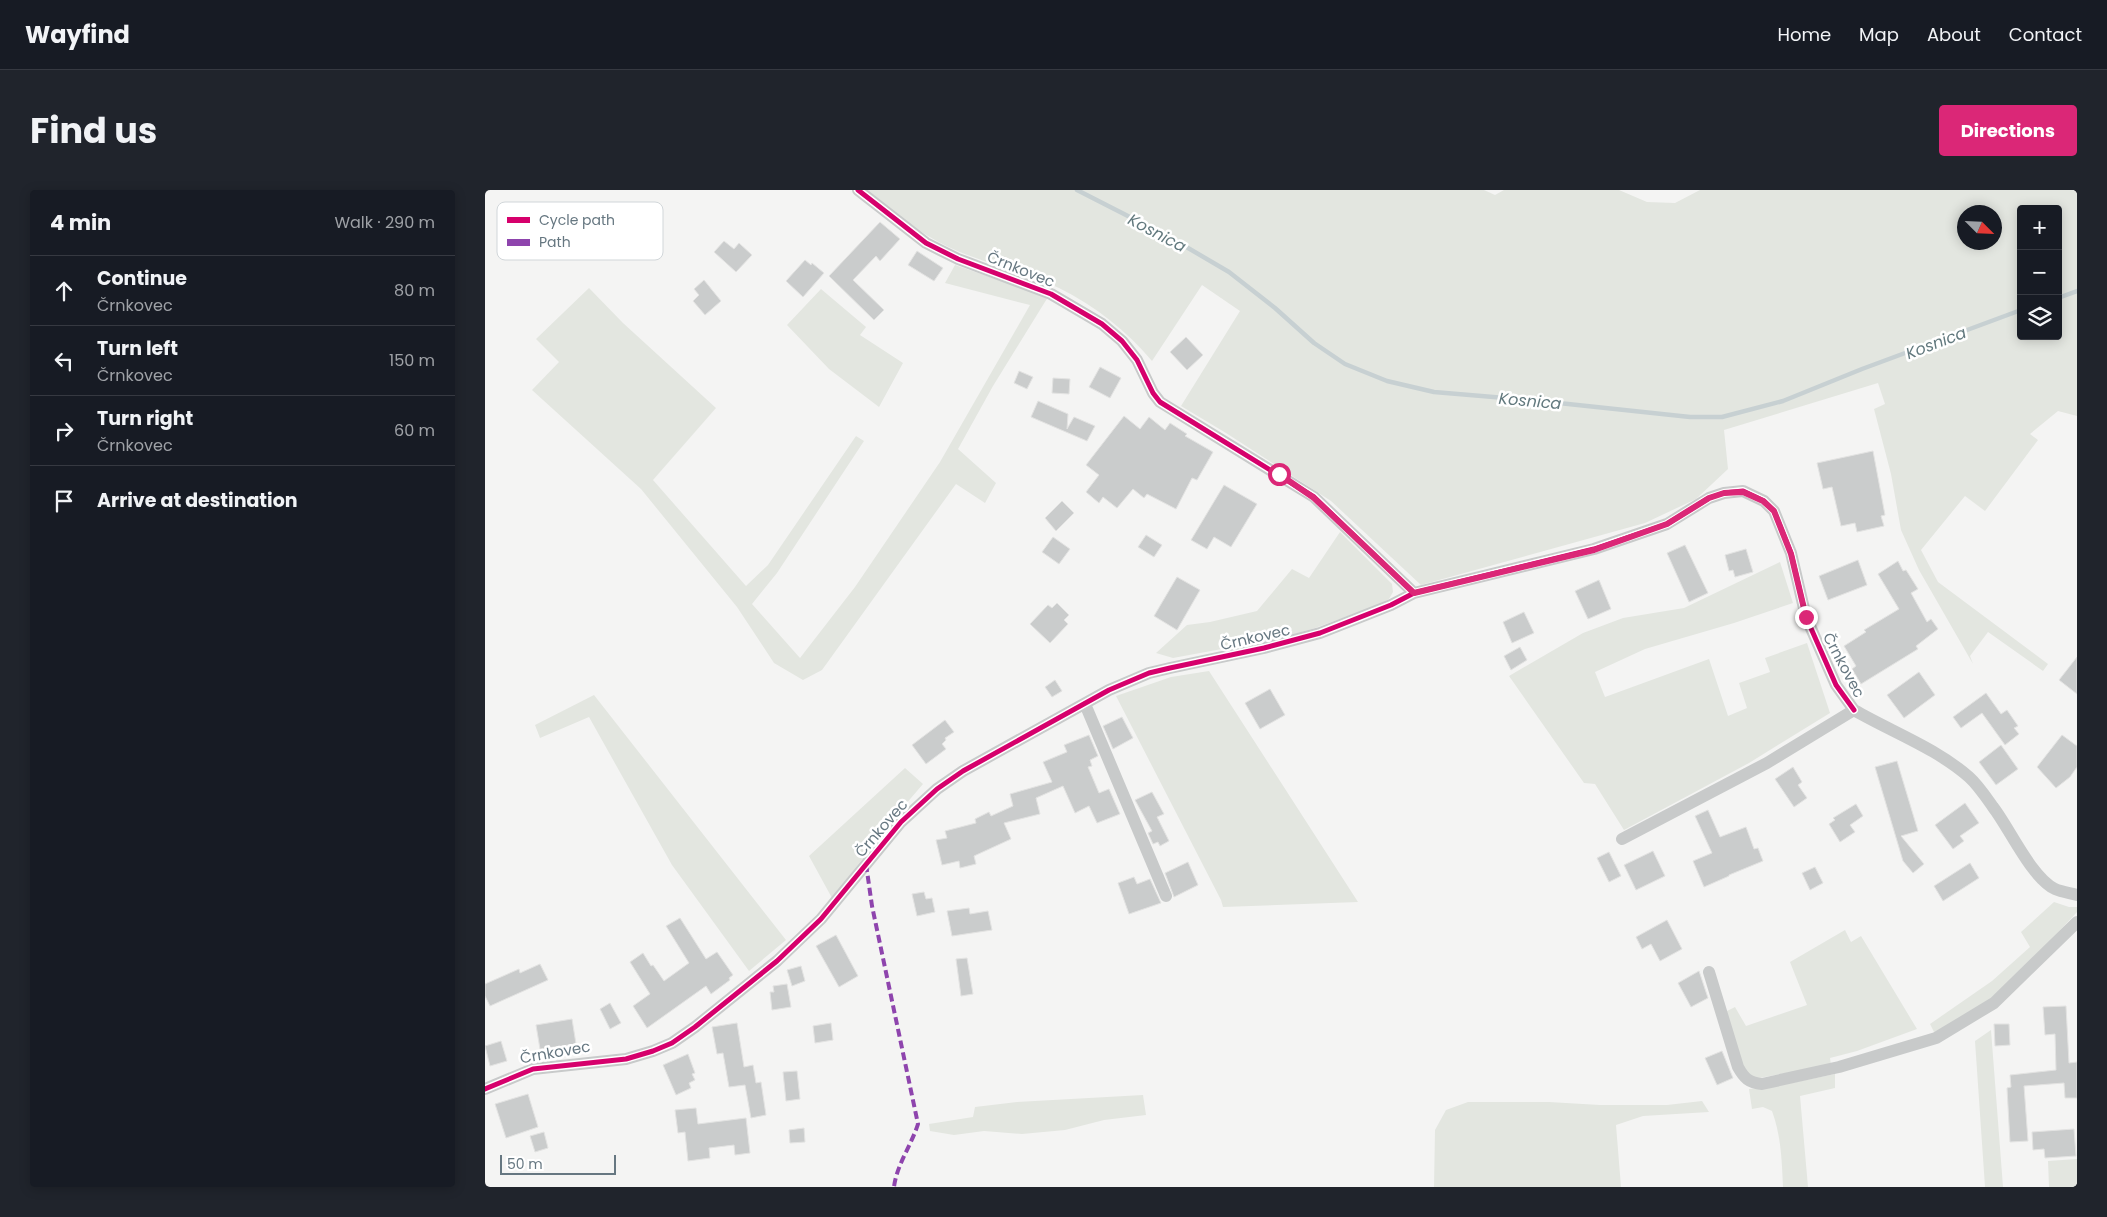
<!DOCTYPE html>
<meta charset="utf-8">
<style>
body{margin:0;font-family:Poppins,sans-serif;background:#20242c;color:#f1f3f6}
.controls{position:absolute;right:15px;top:15px;display:grid;overflow:hidden;border-radius:5px;box-shadow:0 2px 12px #0003}
.controls button{width:45px;height:45px;display:grid;place-items:center;padding:0;border:0;border-bottom:1px solid #363941;background:#171b24;color:#f1f3f6;font:25px sans-serif}
.compass{position:absolute;left:1472px;top:15px;width:45px;height:45px;border-radius:50%;background:#171b24;box-shadow:0 2px 12px #0003;rotate:114deg}
.scale{position:absolute;left:15px;bottom:12px;width:116px;box-sizing:border-box;padding-left:5px;border:2px solid #667781;border-top:0;font-size:14px;line-height:18px;white-space:nowrap;color:#667781;-webkit-text-stroke:4px #fff;paint-order:stroke}
.stop{position:absolute;width:15px;height:15px;margin:-11px;border:4px solid #db2777;border-radius:50%;background:#fff}
.stop.end{background:#db2777;border-color:#fff;box-shadow:0 1px 5px #0008}
.list{margin:0;padding:0;list-style:none}
h2{display:flex;justify-content:space-between;align-items:center;height:65px;margin:0;padding:0 20px;font-size:21px}
h2 small{font-size:16px;font-weight:400;color:#9ea1a6}
.list li{display:grid;grid-template-columns:32px 1fr auto;gap:15px;align-items:center;box-sizing:border-box;height:70px;padding:0 20px;border-top:1px solid #363941}
.list b{display:block;font-size:19px;white-space:nowrap}
.list p{margin:0;font-size:16px;white-space:nowrap;color:#9ea1a6}
.list em{font-size:16px;font-style:normal;color:#9ea1a6}
.icon{flex:none;width:28px;height:28px;fill:none;stroke:currentColor;stroke-width:2;stroke-linecap:round;stroke-linejoin:round}
.map{position:relative;flex:none;width:1592px;height:997px;overflow:hidden;border-radius:5px}
header{display:flex;align-items:center;gap:30px;box-sizing:border-box;height:70px;padding:0 25px;background:#171b24;border-bottom:1px solid #363941}
header strong{font-size:24px}
nav{display:flex;gap:28px;margin-inline-start:auto;font-size:18px}
.intro{display:flex;align-items:center;justify-content:space-between;box-sizing:border-box;height:120px;padding:0 30px}
h1{margin:0;font-size:35px}
.button{padding:12px 22px;border-radius:5px;background:#db2777;color:#fff;font-size:18px;font-weight:700}
main{display:flex;gap:30px;padding:0 30px}
aside{flex:1;background:#171b24;border-radius:5px;box-shadow:0 2px 12px #0003}
.map>svg:first-child{display:block}
.green{fill:#e3e6e0;fill-rule:evenodd}
.lines{fill:none;stroke-linecap:round;stroke-linejoin:round}
.stream{stroke:#c7d0d2;stroke-width:4.5}
.building{fill:#cacccc;stroke:#e3e3e2}
.minor{stroke:#c8caca;stroke-width:12}
.quiet{stroke:#8e44ad;stroke-width:4;stroke-dasharray:8 4;stroke-linecap:butt}
.cycleway-casing{stroke:#fff;stroke-width:8}
.cycleway{stroke:#d6006c;stroke-width:5}
.route{stroke:#db2777;stroke-width:6}
.labels{text-anchor:middle;dominant-baseline:central;stroke-width:5;stroke-linejoin:round;paint-order:stroke}
.street-label{font-size:15px;fill:#667781;stroke:#fff}
.water-label{font-size:16px;font-style:italic;fill:#62797e;stroke:#fff}
.key{fill:#fff;stroke:#d1d6d9;stroke-width:1}
.key-label{font-size:14px;fill:#667781}
</style>
<header>
<strong>Wayfind</strong>
<nav><a>Home</a><a>Map</a><a>About</a><a>Contact</a></nav>
</header>
<div class="intro"><h1>Find us</h1><a class="button">Directions</a></div>
<main>
<aside>
<h2>4 min<small>Walk · 290 m</small></h2>
<ul class="list">
<li><svg class="icon" aria-label="ahead" viewBox="0 0 24 24"><path d="M12 20V5M6 11l6-6 6 6"/></svg><div><b>Continue</b><p>Črnkovec</p></div><em>80 m</em></li>
<li><svg class="icon" aria-label="left" viewBox="0 0 24 24"><path d="M17 20v-9H6M10 6l-5 5 5 5"/></svg><div><b>Turn left</b><p>Črnkovec</p></div><em>150 m</em></li>
<li><svg class="icon" aria-label="right" viewBox="0 0 24 24"><path d="M7 20v-9h11M14 6l5 5-5 5"/></svg><div><b>Turn right</b><p>Črnkovec</p></div><em>60 m</em></li>
<li><svg class="icon" aria-label="arrive" viewBox="0 0 24 24"><path d="M6 21V4h12l-3 4 3 4H6"/></svg><div><b>Arrive at destination</b></div></li>
</ul>
</aside>
<div class="map">
<svg width="1592" height="997" viewBox="0 0 1592 997">
<rect width="100%" height="100%" fill="#f4f4f3"/>
<path class="green" d="M 382,0 L 999,0 L 1010,5 L 1019,0 L 1134,0 L 1162,12 L 1190,13 L 1215,0 L 1592,0 L 1592,226 L 1573,221 L 1545,244 L 1553,250 L 1500,321 L 1480,306 L 1436,360 L 1453,392 L 1563,474 L 1558,481 L 1503,442 L 1485,466 L 1488,474 L 1434,380 L 1416,340 L 1406,284 L 1389,219 L 1400,214 L 1393,193 L 1239,240 L 1243,279 L 1211,309 L 1160,333 L 936,395 L 846,311 L 741,243 L 696,216 L 755,121 L 717,95 L 667,171 C 642,141 610,116 574,98 C 532,78 483,71 443,46 C 422,33 402,15 382,0 ZM 1536,19 L 1573,19 L 1573,146 L 1536,146 ZM 1480,22 L 1510,22 L 1510,52 L 1480,52 Z
M 470,75 L 563,107 L 508,196 L 473,259 L 511,293 L 500,313 L 471,294 L 337,480 L 318,490 L 289,473 L 252,417 L 156,299 L 47,200 L 74,172 L 51,149 L 104,98 L 138,133 L 231,218 L 168,290 L 261,396 L 283,375 L 371,246 L 379,251 L 292,383 L 267,414 L 315,468 L 370,397 L 455,272 L 545,115 L 460,93 Z
M 336,99 L 381,137 L 375,145 L 418,173 L 394,217 L 344,179 L 302,135 Z
M 855,342 L 907,394 L 908,402 L 904,409 L 893,415 L 830,438 L 796,448 L 688,468 L 671,463 L 702,435 L 725,432 L 772,421 L 807,379 L 824,388 Z
M 1295,372 L 1308,413 L 1249,433 L 1160,459 L 1110,482 L 1120,507 L 1224,469 L 1243,526 L 1262,518 L 1254,493 L 1285,482 L 1280,468 L 1322,453 L 1345,523 L 1264,573 L 1139,640 L 1110,594 L 1099,593 L 1024,486 L 1098,443 L 1138,428 L 1199,418 Z
M 724,481 L 873,712 L 738,717 L 736,710 L 631,506 L 686,487 Z
M 109,505 L 301,750 L 264,781 L 187,675 L 104,527 L 55,548 L 50,535 Z
M 420,578 L 438,594 L 414,622 L 347,708 L 324,666 Z
M 1569,712 L 1584,717 L 1592,717 L 1592,722 L 1555,762 L 1503,811 L 1476,829 L 1449,842 L 1445,834 L 1507,791 L 1545,757 L 1536,742 Z
M 1360,740 L 1366,752 L 1376,746 L 1432,839 L 1372,861 L 1345,868 L 1346,875 L 1268,889 L 1257,878 L 1240,822 L 1250,817 L 1261,836 L 1322,815 L 1305,772 Z
M 1506,840 L 1518,997 L 1500,997 L 1490,851 Z
M 1350,884 L 1350,898 L 1315,906 L 1323,997 L 1298,997 C 1297,972 1296,945 1287,921 L 1278,917 L 1267,919 L 1264,899 L 1292,896 Z
M 658,905 L 661,925 L 619,930 L 580,940 L 537,944 L 499,941 L 469,945 L 445,941 L 444,934 L 488,927 L 490,917 L 532,912 Z
M 1217,911 L 1224,922 L 1158,926 L 1131,935 L 1136,997 L 949,997 L 950,940 L 961,920 L 983,912 L 1064,912 L 1115,915 L 1182,915 Z
M 1592,969 L 1592,997 L 1564,997 L 1563,971 Z"/>
<g class="lines">
<path class="stream" d="M 592,0 L 686,48 L 744,82 L 790,118 L 829,153 L 860,174 L 902,191 L 949,202 L 1055,211 L 1205,227 L 1237,227 L 1298,211 L 1377,179 L 1536,120
M 1573,108 L 1592,101"/>
</g>
<path class="building" d="M 395,32 L 415,49 L 395,71 L 391,66 L 368,90 L 399,120 L 389,130 L 344,86 Z
M 239,51 L 249,59 L 254,53 L 267,65 L 251,82 L 229,62 Z
M 432,61 L 458,78 L 449,91 L 423,75 Z
M 320,70 L 326,75 L 327,73 L 339,83 L 318,107 L 301,91 Z
M 219,90 L 236,111 L 220,125 L 208,111 L 214,105 L 209,99 Z
M 701,147 L 718,165 L 702,180 L 685,162 Z
M 615,177 L 636,188 L 625,208 L 604,197 Z
M 534,181 L 548,187 L 542,199 L 529,193 Z
M 568,188 L 585,189 L 584,204 L 567,203 Z
M 553,211 L 583,224 L 582,239 L 589,227 L 610,236 L 602,251 L 546,227 Z
M 639,226 L 655,239 L 664,227 L 680,240 L 685,233 L 702,244 L 700,246 L 728,262 L 712,290 L 707,288 L 691,319 L 662,304 L 659,308 L 648,299 L 632,318 L 618,307 L 614,313 L 601,302 L 614,285 L 601,275 Z
M 1388,261 L 1400,325 L 1396,326 L 1399,336 L 1372,342 L 1370,333 L 1356,336 L 1347,297 L 1338,299 L 1332,273 Z
M 739,295 L 772,314 L 746,357 L 729,347 L 722,359 L 706,350 Z
M 577,311 L 589,323 L 571,341 L 560,328 Z
M 661,345 L 677,355 L 669,367 L 653,357 Z
M 568,347 L 585,359 L 574,374 L 557,362 Z
M 1200,355 L 1223,403 L 1204,412 L 1182,363 Z
M 1261,359 L 1268,382 L 1250,387 L 1248,380 L 1244,381 L 1240,365 Z
M 1373,370 L 1382,395 L 1343,410 L 1334,386 Z
M 1413,371 L 1418,381 L 1421,380 L 1433,399 L 1426,403 L 1442,432 L 1446,429 L 1453,439 L 1431,456 L 1433,459 L 1376,494 L 1367,479 L 1371,476 L 1359,456 L 1381,442 L 1379,440 L 1414,419 L 1393,384 Z
M 692,387 L 715,400 L 692,440 L 669,426 Z
M 1114,390 L 1126,419 L 1103,429 L 1090,401 Z
M 572,413 L 584,425 L 579,430 L 583,434 L 565,453 L 545,434 L 563,415 L 567,418 Z
M 1039,422 L 1049,443 L 1027,453 L 1018,432 Z
M 1035,457 L 1042,470 L 1026,480 L 1019,466 Z
M 1592,467 L 1592,504 L 1574,490 Z
M 1434,482 L 1450,505 L 1419,528 L 1402,505 Z
M 570,490 L 577,501 L 567,507 L 560,497 Z
M 785,499 L 800,525 L 775,539 L 760,513 Z
M 1501,503 L 1516,524 L 1522,520 L 1533,536 L 1529,538 L 1534,544 L 1520,555 L 1497,523 L 1476,538 L 1468,527 Z
M 637,527 L 648,548 L 628,559 L 618,536 Z
M 460,530 L 469,542 L 460,548 L 461,550 L 457,554 L 461,559 L 441,574 L 427,555 Z
M 604,545 L 613,566 L 605,570 L 607,576 L 603,577 L 614,603 L 624,599 L 635,624 L 612,633 L 604,616 L 590,623 L 578,596 L 551,608 L 555,624 L 519,633 L 526,649 L 489,666 L 491,674 L 475,678 L 474,671 L 457,675 L 451,650 L 462,648 L 460,641 L 491,633 L 490,629 L 504,622 L 506,626 L 528,616 L 525,604 L 567,592 L 558,572 L 582,562 L 579,555 Z
M 1577,545 L 1592,556 L 1592,577 L 1585,587 L 1571,598 L 1552,577 Z
M 1516,555 L 1533,579 L 1511,595 L 1494,572 Z
M 1412,571 L 1433,641 L 1416,646 L 1439,674 L 1428,683 L 1418,671 L 1390,577 Z
M 1308,577 L 1317,592 L 1313,595 L 1322,608 L 1309,617 L 1290,589 Z
M 667,602 L 679,624 L 672,627 L 684,651 L 675,656 L 673,652 L 668,654 L 663,643 L 667,641 L 650,610 Z
M 1480,613 L 1494,633 L 1475,646 L 1479,651 L 1468,659 L 1450,635 Z
M 1371,614 L 1378,626 L 1365,635 L 1370,642 L 1355,652 L 1344,634 L 1350,630 L 1348,628 Z
M 1223,620 L 1235,647 L 1261,637 L 1269,659 L 1273,658 L 1278,671 L 1244,685 L 1244,686 L 1219,697 L 1208,671 L 1227,663 L 1210,626 Z
M 1168,661 L 1180,686 L 1151,700 L 1139,675 Z
M 1124,662 L 1136,686 L 1124,692 L 1112,668 Z
M 703,672 L 713,695 L 689,707 L 680,683 Z
M 1485,673 L 1494,688 L 1458,711 L 1449,696 Z
M 1330,677 L 1338,693 L 1325,700 L 1317,683 Z
M 649,687 L 652,694 L 665,689 L 676,713 L 644,724 L 633,693 Z
M 439,702 L 441,709 L 447,708 L 450,722 L 432,726 L 427,704 Z
M 484,718 L 485,724 L 503,721 L 507,740 L 467,746 L 462,721 Z
M 195,728 L 221,769 L 232,762 L 248,785 L 244,788 L 245,790 L 226,804 L 221,796 L 162,838 L 148,816 L 165,804 L 145,772 L 158,763 L 166,776 L 168,775 L 179,791 L 204,773 L 181,736 Z
M 1182,730 L 1197,759 L 1175,771 L 1166,754 L 1157,759 L 1151,747 Z
M 351,745 L 373,786 L 354,797 L 331,756 Z
M 482,768 L 488,804 L 476,806 L 471,769 Z
M 55,774 L 63,790 L 5,816 L 0,806 L 0,794 L 34,779 L 35,783 Z
M 316,776 L 320,791 L 307,796 L 302,780 Z
M 1214,781 L 1223,808 L 1206,817 L 1193,793 Z
M 302,794 L 306,817 L 287,820 L 285,802 L 289,802 L 288,796 Z
M 125,813 L 136,833 L 125,839 L 115,819 Z
M 1581,816 L 1584,873 L 1592,872 L 1592,908 L 1580,908 L 1579,893 L 1539,896 L 1543,951 L 1525,952 L 1522,898 L 1526,897 L 1525,885 L 1571,880 L 1570,844 L 1560,845 L 1558,817 Z
M 87,829 L 91,854 L 55,859 L 51,835 Z
M 252,833 L 259,877 L 268,875 L 271,893 L 276,892 L 281,925 L 266,928 L 260,895 L 244,897 L 238,863 L 232,864 L 227,837 Z
M 346,833 L 348,850 L 330,853 L 328,836 Z
M 1509,834 L 1524,834 L 1525,855 L 1510,856 Z
M 16,851 L 22,871 L 5,876 L 0,856 Z
M 1237,861 L 1248,888 L 1232,895 L 1220,868 Z
M 203,864 L 210,883 L 207,884 L 210,890 L 204,893 L 206,898 L 191,905 L 178,875 Z
M 312,881 L 315,909 L 301,911 L 298,882 Z
M 43,904 L 53,937 L 21,948 L 10,914 Z
M 211,918 L 213,934 L 261,928 L 265,963 L 250,965 L 249,955 L 224,958 L 225,968 L 203,971 L 200,942 L 193,943 L 190,920 Z
M 319,938 L 320,952 L 305,953 L 304,940 Z
M 1589,939 L 1591,966 L 1560,968 L 1559,959 L 1548,960 L 1547,942 Z
M 59,942 L 63,958 L 50,962 L 45,946 Z"/>
<g class="lines">
<path class="minor" d="M 373,0 L 441,53 L 473,69 L 566,104 L 617,134 L 637,151 L 652,170 L 668,203 L 675,212 L 829,307 L 929,403
M 600,514 L 681,706
M 1137,649 L 1282,573 L 1369,520 C 1407,542 1451,558 1484,587 C 1493,595 1501,607 1508,617 C 1525,639 1546,687 1570,699 C 1577,702 1585,703 1592,705
M 1224,782 L 1253,877 C 1259,888 1264,893 1277,894 L 1354,877 L 1451,848 L 1509,813 L 1592,732
M 0,899 L 48,879 L 141,869 L 168,861 L 187,853 L 210,837 L 292,771 L 336,729 L 416,632 L 452,599 L 478,581 L 624,500 L 664,483 L 685,478 L 779,458 L 835,443 L 906,415 L 929,403 L 1109,359 L 1182,334 L 1224,308 L 1239,303 L 1258,301 L 1279,311 L 1289,321 L 1306,363 L 1321,427 L 1351,495 L 1369,520"/>
<path class="quiet" d="M 381,674 L 387,716 L 433,934 C 426,956 412,974 409,997"/>
<g class="cycleway-casing">
<path id="cycleway" d="M 373,0 L 441,53 L 473,69 L 566,104 L 617,134 L 637,151 L 652,170 L 668,203 L 675,212 L 829,307 L 929,403
M 0,899 L 48,879 L 141,869 L 168,861 L 187,853 L 210,837 L 292,771 L 336,729 L 416,632 L 452,599 L 478,581 L 624,500 L 664,483 L 685,478 L 779,458 L 835,443 L 906,415 L 929,403 L 1109,359 L 1182,334 L 1224,308 L 1239,303 L 1258,301 L 1279,311 L 1289,321 L 1306,363 L 1321,427 L 1351,495 L 1369,520"/>
</g>
<use href="#cycleway" class="cycleway"/>
</g>
<g class="lines">
<path class="route" d="M 794,284 L 829,308 L 929,403 L 1109,360 L 1182,334 L 1224,308 L 1239,303 L 1258,302 L 1278,311 L 1289,321 L 1306,364 L 1321,427"/>
</g>
<g class="labels">
<g class="street-label">
<text transform="translate(536 79) rotate(22)">Črnkovec</text>
<text transform="translate(770 447) rotate(-13)">Črnkovec</text>
<text transform="translate(1359 475) rotate(62)">Črnkovec</text>
<text transform="translate(396 638) rotate(-49)">Črnkovec</text>
<text transform="translate(70 862) rotate(-10)">Črnkovec</text>
</g>
<g class="water-label">
<text transform="translate(672 43) rotate(28)">Kosnica</text>
<text transform="translate(1451 153) rotate(-21)">Kosnica</text>
<text transform="translate(1045 211) rotate(5)">Kosnica</text>
</g>
</g>
<rect x="12" y="12" width="166" height="58" rx="8" class="key"/>
<rect x="22" y="27" width="23" height="6" fill="#d6006c"/>
<rect x="22" y="49" width="23" height="7" fill="#8e44ad"/>
<g class="key-label">
<text x="54" y="35">Cycle path</text>
<text x="54" y="57">Path</text>
</g>
</svg>
<div class="controls">
<button>+</button>
<button>−</button>
<button><svg class="icon" aria-label="layers" viewBox="0 0 24 24"><path d="M12 4l9 5-9 5-9-5zM3 14l9 5 9-5"/></svg></button>
</div>
<svg class="compass" viewBox="-18 -18 36 36"><path d="M0-13l5 13h-10z" fill="#e53935"/><path d="M0 13l5-13h-10z" fill="#9ea1a6"/></svg>
<div class="scale">50 m</div>
<div class="stop" style="left:794px;top:284px"></div>
<div class="stop end" style="left:1321px;top:427px"></div>
</div>
</main>
